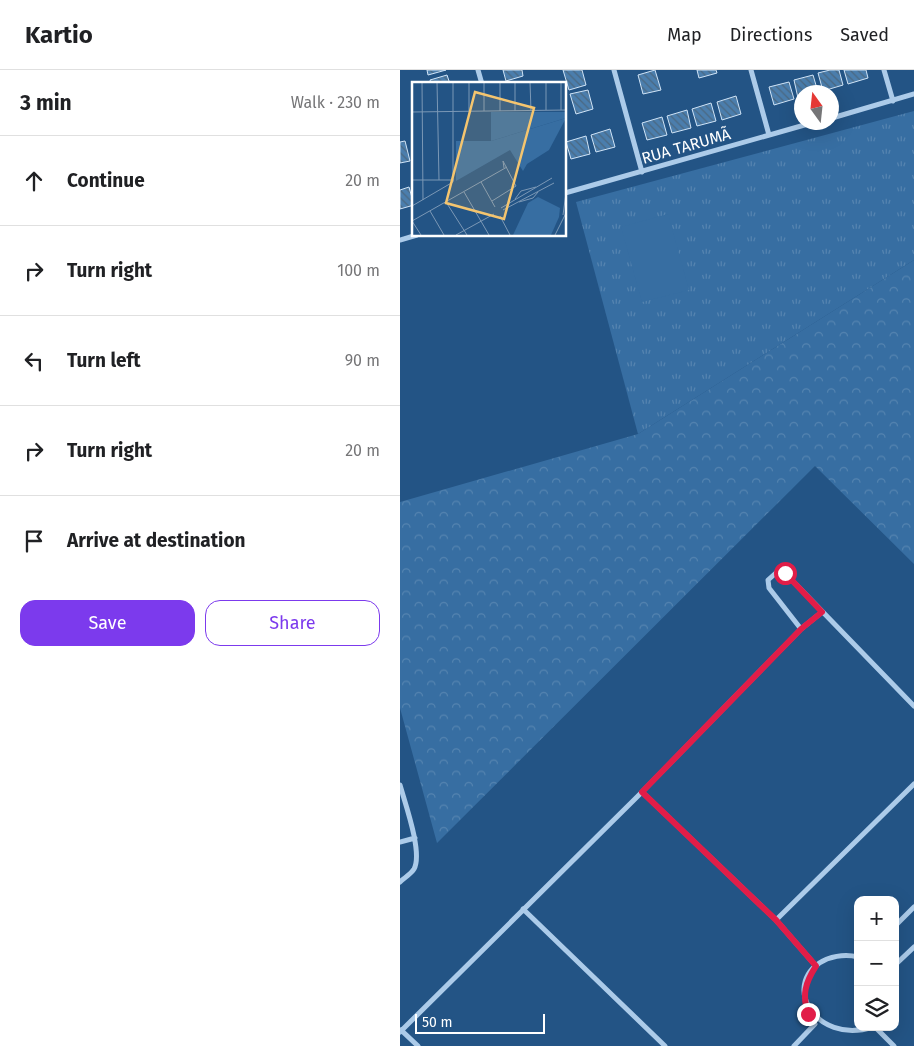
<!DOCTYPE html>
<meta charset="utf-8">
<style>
body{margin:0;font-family:"Fira Sans",sans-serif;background:#f2f2f2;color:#202124}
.controls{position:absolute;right:15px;bottom:15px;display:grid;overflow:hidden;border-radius:10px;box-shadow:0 5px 20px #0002}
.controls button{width:45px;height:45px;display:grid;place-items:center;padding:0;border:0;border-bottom:1px solid #e0e0e0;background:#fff;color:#202124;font:25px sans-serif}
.compass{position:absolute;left:394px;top:15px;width:45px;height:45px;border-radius:50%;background:#fff;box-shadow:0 5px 20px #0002;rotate:345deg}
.scale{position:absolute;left:15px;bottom:12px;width:130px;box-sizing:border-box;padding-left:5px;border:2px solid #fff;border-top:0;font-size:14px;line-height:18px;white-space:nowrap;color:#fff;-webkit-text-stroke:4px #235485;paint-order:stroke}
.stop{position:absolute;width:15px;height:15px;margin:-11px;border:4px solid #e11d48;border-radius:50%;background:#fff}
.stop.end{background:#e11d48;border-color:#fff;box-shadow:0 1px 5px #0008}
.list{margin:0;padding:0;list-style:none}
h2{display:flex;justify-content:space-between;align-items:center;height:65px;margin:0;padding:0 20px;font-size:21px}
h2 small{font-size:16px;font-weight:400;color:#757577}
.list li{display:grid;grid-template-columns:32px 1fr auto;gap:15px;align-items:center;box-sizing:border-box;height:90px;padding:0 20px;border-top:1px solid #e0e0e0}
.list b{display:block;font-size:19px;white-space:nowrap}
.list em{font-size:16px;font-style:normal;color:#757577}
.actions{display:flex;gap:10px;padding:15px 20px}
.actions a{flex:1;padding:11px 0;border:1px solid #7c3aed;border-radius:15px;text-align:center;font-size:18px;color:#7c3aed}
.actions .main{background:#7c3aed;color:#fff}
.icon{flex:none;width:28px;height:28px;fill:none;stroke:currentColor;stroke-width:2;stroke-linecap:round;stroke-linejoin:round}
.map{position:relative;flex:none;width:514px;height:976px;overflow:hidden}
header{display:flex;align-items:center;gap:30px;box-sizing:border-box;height:70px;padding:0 25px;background:#fff;border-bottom:1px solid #e0e0e0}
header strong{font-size:24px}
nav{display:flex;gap:28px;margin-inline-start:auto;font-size:18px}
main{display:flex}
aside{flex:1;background:#fff}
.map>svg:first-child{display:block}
.forest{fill:url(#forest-crowns)}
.park{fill:url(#park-tufts)}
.garden{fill:#376ea2}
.building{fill:url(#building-back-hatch);stroke:#d0e4f7}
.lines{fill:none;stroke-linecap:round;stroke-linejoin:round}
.minor{stroke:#accbe9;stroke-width:5}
.route{stroke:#e11d48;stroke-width:6}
.labels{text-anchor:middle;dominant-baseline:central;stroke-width:4.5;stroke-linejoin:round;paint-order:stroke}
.street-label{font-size:16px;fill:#fff;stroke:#235485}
.inset-road{fill:none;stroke:#7b98b6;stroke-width:1}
.view{fill:#f4c56f;fill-opacity:0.15;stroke:#f4c56f;stroke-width:2.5}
.inset-edge{fill:none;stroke:#fff;stroke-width:2.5}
</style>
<header>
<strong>Kartio</strong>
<nav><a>Map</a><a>Directions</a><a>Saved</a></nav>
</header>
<main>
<aside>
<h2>3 min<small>Walk · 230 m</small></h2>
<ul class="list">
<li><svg class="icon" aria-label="ahead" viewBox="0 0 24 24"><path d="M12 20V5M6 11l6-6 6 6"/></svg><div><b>Continue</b></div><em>20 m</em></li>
<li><svg class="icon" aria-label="right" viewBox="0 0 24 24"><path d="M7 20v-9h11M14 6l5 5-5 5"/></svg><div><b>Turn right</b></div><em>100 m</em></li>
<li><svg class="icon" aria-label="left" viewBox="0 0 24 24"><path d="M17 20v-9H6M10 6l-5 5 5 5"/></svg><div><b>Turn left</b></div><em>90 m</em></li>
<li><svg class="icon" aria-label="right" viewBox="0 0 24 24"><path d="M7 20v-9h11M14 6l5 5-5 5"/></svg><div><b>Turn right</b></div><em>20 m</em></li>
<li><svg class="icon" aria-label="arrive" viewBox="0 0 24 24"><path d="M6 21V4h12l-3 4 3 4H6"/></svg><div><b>Arrive at destination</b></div></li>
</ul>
<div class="actions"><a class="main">Save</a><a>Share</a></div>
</aside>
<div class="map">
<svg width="514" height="976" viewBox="0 0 514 976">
<defs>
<pattern id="forest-crowns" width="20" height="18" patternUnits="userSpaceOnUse" patternTransform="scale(1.25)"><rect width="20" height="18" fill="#376ea2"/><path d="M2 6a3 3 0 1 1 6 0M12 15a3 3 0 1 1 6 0" fill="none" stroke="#5584b0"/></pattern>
<pattern id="park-tufts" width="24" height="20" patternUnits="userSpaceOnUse" patternTransform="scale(1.25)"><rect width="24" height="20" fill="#376ea2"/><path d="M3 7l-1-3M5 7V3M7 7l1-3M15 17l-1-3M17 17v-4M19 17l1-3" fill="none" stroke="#5584b0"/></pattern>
<pattern id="building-back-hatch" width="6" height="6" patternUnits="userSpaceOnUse" patternTransform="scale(1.25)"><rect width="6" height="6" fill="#4b7ead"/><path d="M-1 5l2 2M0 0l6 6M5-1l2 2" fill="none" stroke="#4b6881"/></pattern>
</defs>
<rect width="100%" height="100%" fill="#235485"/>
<path class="forest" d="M 514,190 L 514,494 L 415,396 L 37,773 L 0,638 L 0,432 L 238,364 Z"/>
<path class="park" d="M 514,41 L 514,190 L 238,364 L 176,132 Z"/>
<path class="garden" d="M 268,144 L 289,220 L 242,232 L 221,157 Z"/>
<path class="building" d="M 27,0 L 46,0 L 28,5 Z
M 103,0 L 122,0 L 123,6 L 106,11 Z
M 163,0 L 182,0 L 186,15 L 169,20 Z
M 255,0 L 261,20 L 243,24 L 238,5 Z
M 297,0 L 316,0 L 317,3 L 299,8 Z
M 430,0 L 439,0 L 443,15 L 423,21 L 418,3 Z
M 444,0 L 466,0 L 468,8 L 448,14 Z
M 47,5 L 50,14 L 31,14 L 30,10 Z
M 413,5 L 418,22 L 402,22 L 402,27 L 398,28 L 394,10 Z
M 389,12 L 394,29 L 374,35 L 369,17 Z
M 188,20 L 193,39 L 176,44 L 170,24 Z
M 336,26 L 341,44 L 322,50 L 317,32 Z
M 311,33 L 316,51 L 297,56 L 292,39 Z
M 287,40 L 291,58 L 272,63 L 267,46 Z
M 262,47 L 267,65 L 247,70 L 242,53 Z
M 210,59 L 215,77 L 196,82 L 191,65 Z
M 186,66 L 190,84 L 171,89 L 166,72 Z
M 5,71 L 10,91 L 0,93 L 0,72 Z
M 9,117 L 14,135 L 0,139 L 0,120 Z"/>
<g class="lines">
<path class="minor" d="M 78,0 L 82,14
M 214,0 L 242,102
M 351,0 L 369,65
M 484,0 L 493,31
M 432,48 L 514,24
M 165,123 L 415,52
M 0,170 L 17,165
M 401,559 L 369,518 L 368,510 L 377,502 L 385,503 L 514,636
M 0,715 C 5,733 23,783 14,799 C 11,804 4,808 0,812
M 242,722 L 376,850 L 416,896
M 0,772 L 15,768
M 123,839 L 265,976
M 376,850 L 514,714
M 495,856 L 514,837
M 458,887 C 447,884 438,885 427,889 C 378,910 414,976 473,957
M 495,895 L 514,877
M 475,957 L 494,976
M 1,960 L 18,976
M 0,962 L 242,722 L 401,559 L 422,542
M 394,976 L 415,954"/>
</g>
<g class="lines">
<path class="route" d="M 385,503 L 422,542 L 401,559 L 242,722 L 376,850 L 416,896 C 405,913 402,925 408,944"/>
</g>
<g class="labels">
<g class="street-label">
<text transform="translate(286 76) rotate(-16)">RUA TARUMÃ</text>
</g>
</g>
<g transform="translate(12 12)">
<rect width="154" height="154" fill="#235485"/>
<path d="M 126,115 L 148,126 L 147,135 L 139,153 L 101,153 L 116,121 Z" fill="#376ea2"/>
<path d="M 154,36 L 137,68 L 115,82 L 111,89 L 98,68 L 44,99 L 44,59 L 79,59 Z" fill="#376ea2"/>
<path d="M 79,30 L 154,30 L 154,36 L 79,59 Z" fill="#376ea2"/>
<path class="inset-road" d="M 10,0 L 11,118M 25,0 L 27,98M 57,0 L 57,29M 72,0 L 72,29M 88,0 L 88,29M 103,0 L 103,29M 118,0 L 119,29M 134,0 L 134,28M 149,0 L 149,28M 0,30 L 154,28M 0,98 L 42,98M 69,100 L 83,125M 52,110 L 77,153M 103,117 L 109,109 L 124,105M 80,119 L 104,104 L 91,79 L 92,86M 34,120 L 55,153M 107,120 L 121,116 L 126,110M 0,124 L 41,100 L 41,0M 89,126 L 140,96M 91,128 L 142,101M 18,129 L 32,153M 151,133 L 154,111M 88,134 L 98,153M 0,139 L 95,85M 0,139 L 9,153M 44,153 L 82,132M 143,153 L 154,131"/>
<path class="view" d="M 63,10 L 122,26 L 92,137 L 34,121 Z"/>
<rect width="154" height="154" class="inset-edge"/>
</g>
</svg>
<div class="controls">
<button>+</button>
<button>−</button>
<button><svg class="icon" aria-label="layers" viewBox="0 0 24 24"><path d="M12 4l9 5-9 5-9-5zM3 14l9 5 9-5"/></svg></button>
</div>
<svg class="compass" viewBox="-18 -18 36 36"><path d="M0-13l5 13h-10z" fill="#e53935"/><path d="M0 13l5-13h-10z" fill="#757577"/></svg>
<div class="scale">50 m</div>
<div class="stop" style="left:385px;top:503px"></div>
<div class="stop end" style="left:408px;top:944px"></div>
</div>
</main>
